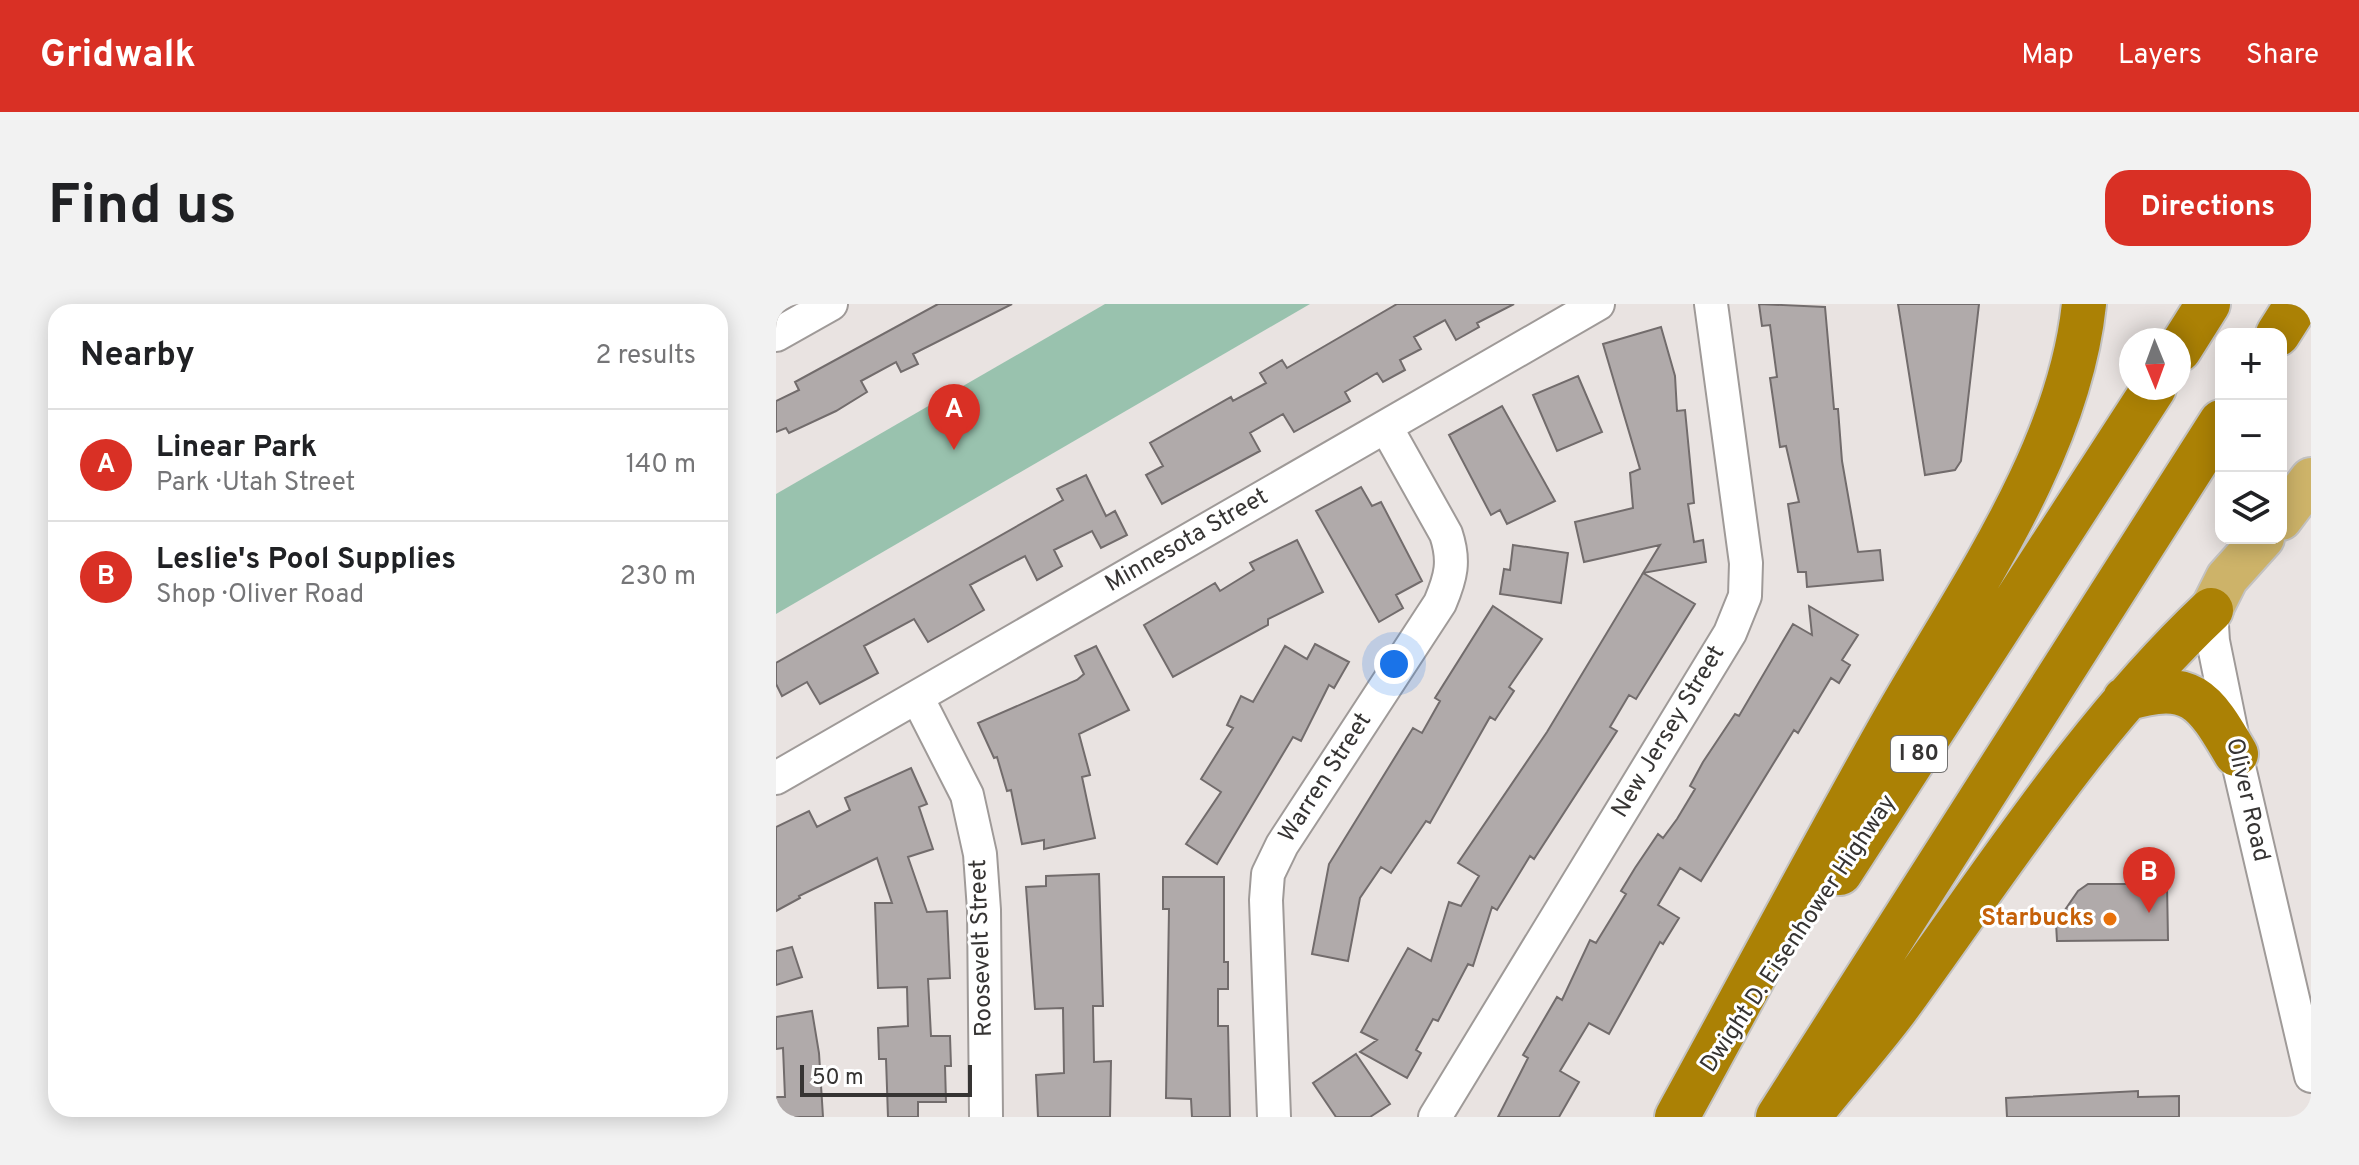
<!DOCTYPE html>
<meta charset="utf-8">
<style>
body{margin:0;font-family:Overpass,sans-serif;background:#f2f2f2;color:#202124}
.controls{position:absolute;right:24px;top:24px;display:grid;overflow:hidden;border-radius:16px;box-shadow:0 4px 20px #0003}
.controls button{width:72px;height:72px;display:grid;place-items:center;padding:0;border:0;border-bottom:2px solid #e0e0e0;background:#fff;color:#202124;font:40px sans-serif}
.compass{position:absolute;left:1343px;top:24px;width:72px;height:72px;border-radius:50%;background:#fff;box-shadow:0 4px 20px #0003;rotate:179deg}
.scale{position:absolute;left:24px;bottom:20px;width:172px;box-sizing:border-box;padding-left:8px;border:4px solid #363433;border-top:0;font-size:22px;line-height:28px;white-space:nowrap;color:#363433;-webkit-text-stroke:6px #fff;paint-order:stroke}
.you{position:absolute;left:618px;top:360px;width:28px;height:28px;margin:-20px;border:6px solid #fff;border-radius:50%;background:#1a73e8;box-shadow:0 0 0 12px #1a73e833}
.badge{display:grid;place-items:center;width:52px;height:52px;border-radius:50%;background:#d93025;color:#fff;font-size:26px;font-weight:700}
.pin{position:absolute;translate:-50% -66px;filter:drop-shadow(0 2px 4px #0008)}
.pin::after{content:'';position:absolute;top:42px;width:28px;height:24px;background:inherit;clip-path:polygon(0 0,100% 0,50% 100%)}
.list{margin:0;padding:0;list-style:none}
h2{display:flex;justify-content:space-between;align-items:center;height:104px;margin:0;padding:0 32px;font-size:34px}
h2 small{font-size:26px;font-weight:400;color:#757577}
.list li{display:grid;grid-template-columns:52px 1fr auto;gap:24px;align-items:center;box-sizing:border-box;height:112px;padding:0 32px;border-top:2px solid #e0e0e0}
.list b{display:block;font-size:30px;white-space:nowrap}
.list p{margin:0;font-size:26px;white-space:nowrap;color:#757577}
.list em{font-size:26px;font-style:normal;color:#757577}
.icon{flex:none;width:44px;height:44px;fill:none;stroke:currentColor;stroke-width:2;stroke-linecap:round;stroke-linejoin:round}
.map{position:relative;flex:none;width:1535px;height:813px;overflow:hidden;border-radius:24px}
header{display:flex;align-items:center;gap:48px;box-sizing:border-box;height:112px;padding:0 40px;background:#d93025;color:#fff}
header strong{font-size:38px}
nav{display:flex;gap:44px;margin-inline-start:auto;font-size:28px}
.intro{display:flex;align-items:center;justify-content:space-between;box-sizing:border-box;height:192px;padding:0 48px}
h1{margin:0;font-size:56px}
.button{padding:20px 36px;border-radius:24px;background:#d93025;color:#fff;font-size:28px;font-weight:700}
main{display:flex;gap:48px;padding:0 48px}
aside{flex:1;background:#fff;border-radius:24px;box-shadow:0 4px 20px #0003}
.map>svg:first-child{display:block}
.green{fill:#99c2ae}
.building{fill:#b0aaaa;stroke:#726c6c;stroke-width:2}
.lines{fill:none;stroke-linecap:round;stroke-linejoin:round}
.minor-casing{stroke:#9f9a98;stroke-width:36}
.major-casing{stroke:#c3c2c2;stroke-width:46}
.highway-casing{stroke:#c3c2c2;stroke-width:48}
.minor{stroke:#fff;stroke-width:32}
.major{stroke:#cdb369;stroke-width:42}
.highway{stroke:#ab8105;stroke-width:44}
.food-dot{fill:#e8710a;stroke:#fff;stroke-width:3}
.labels{text-anchor:middle;dominant-baseline:central;stroke-width:6;stroke-linejoin:round;paint-order:stroke}
.shield{fill:#fff;stroke:#727170;stroke-width:2}
.shield-label{font-size:22px;font-weight:bold;fill:#363433}
.street-label{font-size:24px;fill:#363433;stroke:#fff}
.food-label{font-size:24px;font-weight:bold;fill:#c56008;stroke:#fff;text-anchor:end}
</style>
<header>
<strong>Gridwalk</strong>
<nav><a>Map</a><a>Layers</a><a>Share</a></nav>
</header>
<div class="intro"><h1>Find us</h1><a class="button">Directions</a></div>
<main>
<aside>
<h2>Nearby<small>2 results</small></h2>
<ul class="list">
<li><span class="badge">A</span><div><b>Linear Park</b><p>Park · Utah Street</p></div><em>140 m</em></li>
<li><span class="badge">B</span><div><b>Leslie's Pool Supplies</b><p>Shop · Oliver Road</p></div><em>230 m</em></li>
</ul>
</aside>
<div class="map">
<svg width="1535" height="813" viewBox="0 0 1535 813">
<rect width="100%" height="100%" fill="#e9e3e1"/>
<path class="green" d="M 329,0 L 534,0 L 0,310 L 0,190 Z"/>
<path class="building" d="M 162,0 L 236,0 L 137,50 L 142,60 L 125,68 L 120,58 L 85,77 L 91,88 L 60,107 L 13,129 L 10,124 L 0,128 L 0,97 L 23,86 L 19,78 Z
M 621,0 L 738,0 L 701,19 L 703,23 L 680,36 L 669,16 L 638,33 L 645,45 L 624,56 L 629,66 L 607,78 L 601,69 L 569,88 L 574,97 L 518,128 L 507,110 L 474,129 L 484,147 L 386,200 L 370,171 L 387,162 L 374,139 L 455,93 L 457,97 L 490,79 L 484,69 L 506,56 L 511,64 Z
M 983,0 L 1049,3 L 1058,105 L 1062,105 L 1066,157 L 1082,248 L 1104,246 L 1107,276 L 1031,283 L 1030,268 L 1022,268 L 1012,200 L 1023,198 L 1010,142 L 1004,143 L 994,74 L 1001,73 L 994,21 L 986,22 Z
M 1122,0 L 1203,0 L 1185,157 L 1179,166 L 1149,171 Z
M 885,23 L 899,72 L 901,107 L 909,106 L 918,199 L 912,200 L 918,238 L 927,236 L 930,258 L 867,269 L 884,241 L 808,258 L 799,218 L 857,204 L 854,169 L 864,165 L 827,40 Z
M 802,72 L 826,128 L 781,147 L 757,91 Z
M 726,102 L 779,197 L 731,220 L 724,206 L 715,211 L 673,131 Z
M 310,171 L 330,212 L 339,207 L 351,231 L 325,244 L 316,227 L 278,246 L 286,262 L 261,276 L 249,252 L 194,281 L 208,306 L 177,324 L 152,338 L 138,315 L 88,342 L 102,369 L 44,400 L 31,378 L 6,392 L 0,380 L 0,359 L 287,196 L 281,185 Z
M 585,183 L 596,202 L 605,198 L 646,277 L 620,291 L 627,304 L 603,318 L 540,207 Z
M 521,236 L 547,288 L 492,315 L 492,321 L 397,373 L 368,321 L 439,279 L 444,287 L 478,266 L 474,259 Z
M 737,241 L 792,249 L 785,299 L 724,290 L 728,265 L 734,266 Z
M 867,269 L 919,300 L 860,395 L 853,391 L 834,423 L 841,427 L 758,555 L 754,552 L 721,606 L 716,603 L 697,662 L 692,660 L 662,717 L 657,715 L 640,746 L 645,749 L 631,774 L 584,748 L 601,736 L 585,728 L 632,644 L 655,657 L 673,598 L 685,602 L 703,572 L 682,559 L 771,428 Z
M 717,302 L 766,335 L 733,383 L 738,387 L 719,416 L 714,413 L 654,519 L 650,517 L 615,569 L 605,563 L 584,594 L 572,657 L 536,650 L 553,560 L 637,424 L 646,429 L 664,397 L 659,394 Z
M 1033,302 L 1082,331 L 1066,356 L 1074,361 L 1063,379 L 1055,374 L 1022,429 L 1018,426 L 925,577 L 904,564 L 882,601 L 903,614 L 887,640 L 884,638 L 833,730 L 813,719 L 784,767 L 803,778 L 783,813 L 722,813 L 752,754 L 747,751 L 781,693 L 786,696 L 814,636 L 820,639 L 850,590 L 845,587 L 859,564 L 882,530 L 887,534 L 901,515 L 919,485 L 914,482 L 927,458 L 959,410 L 963,412 L 1017,320 L 1036,331 Z
M 539,340 L 573,358 L 558,384 L 553,381 L 525,437 L 517,433 L 441,560 L 410,540 L 445,488 L 425,475 L 457,424 L 451,421 L 465,392 L 477,398 L 509,342 L 531,355 Z
M 320,342 L 353,406 L 303,430 L 314,471 L 306,473 L 319,534 L 268,545 L 268,536 L 246,540 L 235,486 L 231,487 L 221,453 L 218,454 L 202,419 L 301,376 L 308,370 L 299,352 Z
M 135,464 L 151,500 L 143,503 L 157,545 L 132,553 L 151,608 L 171,607 L 174,674 L 152,675 L 155,732 L 174,732 L 175,762 L 169,762 L 170,798 L 142,798 L 142,813 L 112,813 L 110,755 L 103,755 L 102,724 L 132,722 L 131,683 L 102,684 L 99,599 L 116,599 L 101,554 L 23,592 L 24,594 L 0,607 L 0,523 L 33,507 L 41,523 L 74,506 L 69,494 Z
M 323,570 L 327,702 L 317,702 L 318,758 L 335,757 L 334,813 L 262,813 L 260,771 L 288,769 L 287,704 L 259,705 L 250,583 L 270,582 L 270,572 Z
M 387,573 L 448,573 L 448,658 L 452,658 L 452,685 L 442,685 L 442,722 L 452,722 L 454,813 L 416,813 L 415,795 L 390,794 L 393,605 L 387,605 Z
M 1312,580 L 1391,580 L 1392,636 L 1281,637 L 1280,619 L 1302,587 Z
M 16,643 L 26,673 L 0,681 L 0,647 Z
M 36,707 L 43,749 L 47,813 L 0,813 L 0,793 L 9,793 L 7,744 L 0,745 L 0,713 Z
M 580,750 L 614,800 L 594,813 L 560,813 L 537,779 Z
M 1362,787 L 1362,793 L 1403,792 L 1403,813 L 1231,813 L 1230,794 Z"/>
<g class="lines">
<g class="minor-casing">
<path id="minor" d="M 0,31 L 55,0
M 1435,306 L 1437,337 L 1460,450 L 1535,772
M 141,393 L 191,491 L 204,550 L 208,606 L 210,813
M 0,474 L 822,0
M 498,813 L 490,596 L 492,570 L 506,541 L 664,299 C 675,273 679,257 670,230 L 610,123
M 659,813 L 954,329 L 969,292 L 970,259 L 935,0"/>
</g>
<g class="major-casing">
<path id="major" d="M 1505,215 L 1535,175
M 1435,306 L 1451,274 L 1487,234"/>
</g>
<g class="highway-casing">
<path id="highway" d="M 1502,30 L 1521,0
M 1403,46 L 1432,0
M 1349,395 C 1415,375 1428,395 1460,450
M 1064,569 L 1378,84
M 901,813 C 971,686 1039,557 1110,431 C 1184,298 1292,154 1308,0
M 1002,813 L 1445,118
M 1032,813 C 1061,777 1092,742 1120,705 C 1220,568 1311,423 1435,306"/>
</g>
<use href="#minor" class="minor"/>
<use href="#major" class="major"/>
<use href="#highway" class="highway"/>
</g>
<circle class="food-dot" cx="1334" cy="615" r="8"/>
<g class="labels">
<rect class="shield" x="1115" y="432" width="56" height="36" rx="6"/>
<g class="shield-label">
<text x="1143" y="450">I 80</text>
</g>
<g class="street-label">
<text transform="translate(411 237) rotate(-30)">Minnesota Street</text>
<text transform="translate(893 428) rotate(-59)">New Jersey Street</text>
<text transform="translate(550 474) rotate(-57)">Warren Street</text>
<text transform="translate(1471 496) rotate(77)">Oliver Road</text>
<text transform="translate(1023 630) rotate(-56)">Dwight D. Eisenhower Highway</text>
<text transform="translate(206 644) rotate(-92)">Roosevelt Street</text>
</g>
<g class="food-label">
<text x="1318" y="615">Starbucks</text>
</g>
</g>
</svg>
<div class="controls">
<button>+</button>
<button>−</button>
<button><svg class="icon" aria-label="layers" viewBox="0 0 24 24"><path d="M12 4l9 5-9 5-9-5zM3 14l9 5 9-5"/></svg></button>
</div>
<svg class="compass" viewBox="-18 -18 36 36"><path d="M0-13l5 13h-10z" fill="#e53935"/><path d="M0 13l5-13h-10z" fill="#757577"/></svg>
<div class="scale">50 m</div>
<div class="you"></div>
<div class="pin badge" style="left:178px;top:146px">A</div>
<div class="pin badge" style="left:1373px;top:609px">B</div>
</div>
</main>
